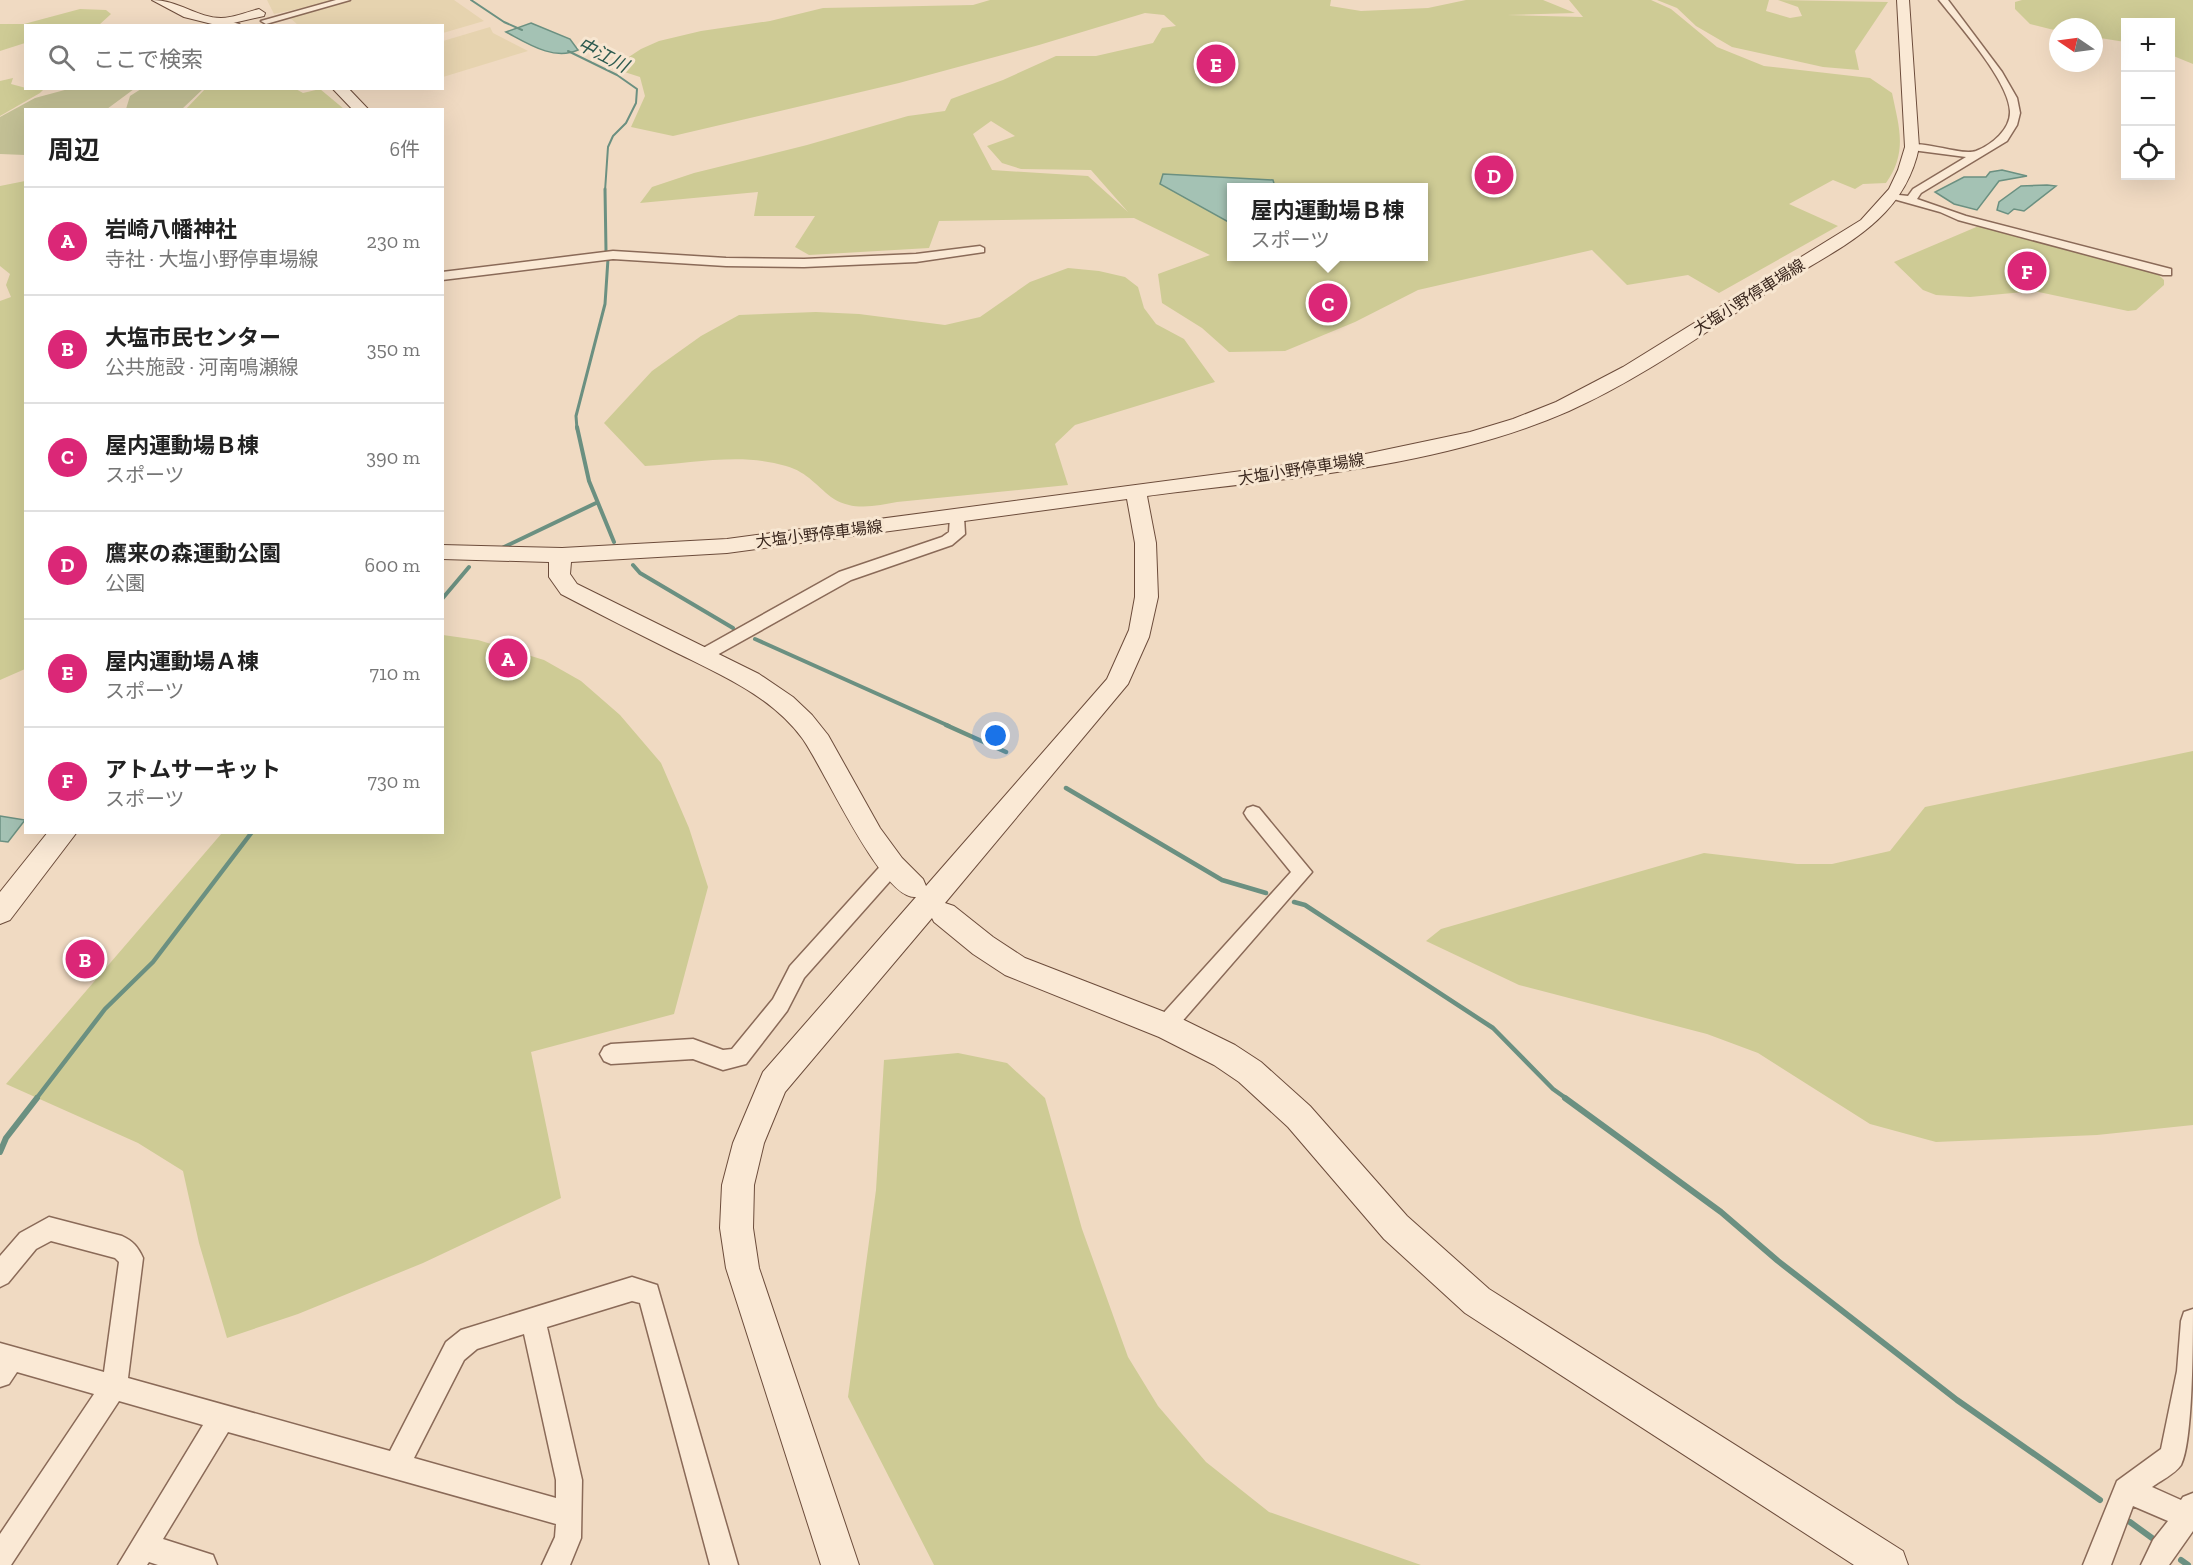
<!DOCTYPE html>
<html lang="ja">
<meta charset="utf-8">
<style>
body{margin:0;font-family:"Zilla Slab","Noto Sans JP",serif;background:#f2f2f2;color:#222}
.controls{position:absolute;right:18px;top:18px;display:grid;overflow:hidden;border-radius:0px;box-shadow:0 6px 24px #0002}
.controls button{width:54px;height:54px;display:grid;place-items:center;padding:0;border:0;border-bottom:2px solid #e0e0e0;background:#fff;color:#222;font:30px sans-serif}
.compass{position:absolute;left:2049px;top:18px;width:54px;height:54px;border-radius:50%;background:#fff;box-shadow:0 6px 24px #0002;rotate:283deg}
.you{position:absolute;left:996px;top:736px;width:21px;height:21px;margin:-15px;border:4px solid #fff;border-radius:50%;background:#1a73e8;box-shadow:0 0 0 9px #1a73e833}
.badge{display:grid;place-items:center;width:39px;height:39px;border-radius:50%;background:#db2777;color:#fff;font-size:20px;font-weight:700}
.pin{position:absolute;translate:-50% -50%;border:3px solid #fff;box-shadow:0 2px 6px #0006}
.popup{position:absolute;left:1227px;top:183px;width:201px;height:78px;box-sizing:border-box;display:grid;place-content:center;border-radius:0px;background:#fff;filter:drop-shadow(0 2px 4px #0005);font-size:20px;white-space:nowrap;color:#767676}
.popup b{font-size:22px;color:#222}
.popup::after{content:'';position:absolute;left:50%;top:100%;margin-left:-12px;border:12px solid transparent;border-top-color:#fff}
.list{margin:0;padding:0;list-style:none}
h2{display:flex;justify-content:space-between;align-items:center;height:78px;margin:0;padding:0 24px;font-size:26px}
h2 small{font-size:20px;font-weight:400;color:#767676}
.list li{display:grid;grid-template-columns:39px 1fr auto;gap:18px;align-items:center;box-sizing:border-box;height:108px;padding:0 24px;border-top:2px solid #e0e0e0}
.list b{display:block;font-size:22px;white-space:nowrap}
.list p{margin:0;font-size:20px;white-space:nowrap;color:#767676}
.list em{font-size:20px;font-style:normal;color:#767676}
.icon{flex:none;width:33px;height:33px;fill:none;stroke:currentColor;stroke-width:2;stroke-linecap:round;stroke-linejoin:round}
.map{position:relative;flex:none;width:2193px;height:1565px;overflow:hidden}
.search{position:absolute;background:#fff;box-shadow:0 6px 24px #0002;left:24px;top:24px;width:420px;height:66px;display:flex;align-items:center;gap:15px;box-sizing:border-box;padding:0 21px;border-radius:0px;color:#767676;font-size:22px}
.panel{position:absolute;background:#fff;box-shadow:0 6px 24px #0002;left:24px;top:108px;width:420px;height:726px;border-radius:0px}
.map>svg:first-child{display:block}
.farmland{fill:#e6d3af}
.green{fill:#cecb95;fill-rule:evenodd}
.cemetery{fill:#c3c095}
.water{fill:#a4c2b4;stroke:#6b9081;stroke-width:1.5}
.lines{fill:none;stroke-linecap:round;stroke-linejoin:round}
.stream-far4{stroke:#6b9081;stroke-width:2}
.stream-far3{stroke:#6b9081;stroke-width:3}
.stream-far2{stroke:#6b9081;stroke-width:4}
.stream-far1{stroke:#6b9081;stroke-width:4.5}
.stream{stroke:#6b9081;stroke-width:6}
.street-casing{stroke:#8a6a58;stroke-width:3}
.secondary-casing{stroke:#6c4c3b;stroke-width:2}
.street{fill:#fae9d5;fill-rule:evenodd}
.secondary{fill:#fae9d5;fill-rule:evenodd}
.labels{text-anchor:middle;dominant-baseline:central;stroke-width:6;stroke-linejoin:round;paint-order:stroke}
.far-street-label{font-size:16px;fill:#39261d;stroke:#f7e6d1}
.far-water-label{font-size:18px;font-style:italic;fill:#2c5a4f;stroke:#f7e6d1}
</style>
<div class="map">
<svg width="2193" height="1565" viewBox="0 0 2193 1565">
<rect width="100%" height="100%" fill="#f0dac2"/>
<path class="farmland" d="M 267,0 L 340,0 L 274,14 Z
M 353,0 L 454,0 L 484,21 L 443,33 L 442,26 L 298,25 L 289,17 Z
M 490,27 L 493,33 L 528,51 L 443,77 L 443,41 Z"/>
<path class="green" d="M 990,0 L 1331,0 L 1330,6 L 1361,11 L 1428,8 L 1466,0 L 1543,0 L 1575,13 L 1507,15 L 1583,17 L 1569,0 L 1651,0 L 1671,9 L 1717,47 L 1764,66 L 1870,78 L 1892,93 C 1899,127 1908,152 1886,183 L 1863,184 L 1855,189 L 1833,180 L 1789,204 L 1838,226 L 1719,293 L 1688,275 L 1627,285 L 1592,250 L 1418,290 L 1355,322 L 1285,351 L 1229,352 L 1202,328 L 1162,303 L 1158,274 L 1210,255 L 1134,218 L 939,221 L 929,248 L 809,255 L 795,247 L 815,216 L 754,216 L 758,192 L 640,203 L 652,187 L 694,173 L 807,145 L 908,116 L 945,111 L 951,99 L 1003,80 L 1056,56 L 1096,56 L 1153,43 L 1162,28 L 1176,26 L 1164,15 L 1145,13 L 1039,45 L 899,83 L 673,136 L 631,127 L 645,96 L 640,77 L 612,68 L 641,49 L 659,41 L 701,31 L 770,21 L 823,8 L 973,5 ZM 991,121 L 1015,136 L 987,146 L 1002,163 L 1021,169 L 1091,170 L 1128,212 L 1088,176 L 992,170 L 973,134 ZM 1232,188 L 1424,188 L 1424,256 L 1232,256 Z
M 1657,0 L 1769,0 L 1766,11 L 1790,18 L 1802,16 L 1798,7 L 1778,0 L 1888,2 L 1855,51 L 1859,70 L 1823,67 L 1732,47 L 1696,26 L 1677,8 Z
M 2022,0 L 2193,0 L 2193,64 L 2171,55 L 2170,22 L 2126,22 L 2125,42 L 2094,37 L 2094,27 L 2058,27 L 2058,31 L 2030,24 L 2015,9 L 2015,2 Z
M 80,9 L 106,10 L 111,14 L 99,25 L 26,26 L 25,43 L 0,51 L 0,24 L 24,24 Z
M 13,78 L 11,84 L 26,88 L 44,89 L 40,93 L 0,116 L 0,81 Z
M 206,88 L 294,88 L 303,93 L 320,89 L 344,109 L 186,109 Z
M 25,181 L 25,669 L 0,680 L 0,301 L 11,297 L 6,285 L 10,274 L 0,266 L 0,186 Z
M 1981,225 L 2157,273 L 2164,280 L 2164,285 L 2136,310 L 2128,311 L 2034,291 L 1970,297 L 1936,295 L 1923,290 L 1894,262 Z
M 1068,268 L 1099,271 L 1125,277 L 1138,287 L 1144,308 L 1156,324 L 1184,339 L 1215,382 L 1075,425 L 1055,444 L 1068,485 L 897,502 C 877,506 853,511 834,499 C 818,488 808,472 786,466 C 739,452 692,464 645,466 L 604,423 L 652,371 L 701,336 L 739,315 L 816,312 L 859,314 L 945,325 L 980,317 L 1030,282 Z
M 443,635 L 478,640 L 544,660 L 581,681 L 620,715 L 661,763 L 689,828 L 708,887 L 674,1014 L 531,1052 L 561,1198 L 423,1263 L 298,1314 L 227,1338 L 199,1243 L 183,1171 L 138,1143 L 6,1084 L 222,833 L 442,832 Z
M 2193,751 L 2193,1125 L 2097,1135 L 1936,1142 L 1870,1124 L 1758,1053 L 1707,1034 L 1519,985 L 1426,941 L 1441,929 L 1704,853 L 1797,864 L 1832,864 L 1890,851 L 1925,807 Z
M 958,1053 L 1007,1063 L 1045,1098 L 1082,1229 L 1128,1357 L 1158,1406 L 1206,1462 L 1269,1512 L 1421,1565 L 934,1565 L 848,1397 L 876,1190 L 884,1060 Z"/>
<path class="cemetery" d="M 72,88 L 134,89 L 107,109 L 26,110 L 25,155 L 0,154 L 0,117 L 35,98 Z
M 141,89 L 141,88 L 203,89 L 182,109 L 126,109 L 130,96 Z"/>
<path class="water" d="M 531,23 L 570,39 L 578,50 C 553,61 527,43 506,32 Z
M 2002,170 L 2027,176 L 1999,181 L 1977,210 L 1954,204 L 1935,192 L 1964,177 L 1986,177 L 1990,172 Z
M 1163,174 L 1273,180 L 1275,187 L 1232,188 L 1232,224 L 1160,184 Z
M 2047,185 L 2056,186 L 2024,211 L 2014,209 L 2008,214 L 1997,210 L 1999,202 L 2021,186 Z
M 0,816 L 25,820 L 8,842 L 0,841 Z"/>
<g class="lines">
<path class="stream-far4" d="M 471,0 L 504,22 L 522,30
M 568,51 L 617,75 L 637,89 L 636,103 L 626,123 L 613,136 L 608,147 L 605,191"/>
<path class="stream-far3" d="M 605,189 L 606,251
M 577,429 L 576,416 L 605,304 L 608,259"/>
<path class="stream-far2" d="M 577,427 L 589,481 L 614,542
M 502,548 L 596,503
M 633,565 L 640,573 L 733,628
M 442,599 L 469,567
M 755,639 L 949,726"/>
<path class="stream-far1" d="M 946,725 L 1006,752
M 1066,788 L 1222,880 L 1266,893
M 1294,902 L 1305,905 L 1493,1028 L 1553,1089 L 1567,1099
M 36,1099 L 105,1009 L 153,962 L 252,832"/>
<path class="stream" d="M 1565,1098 L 1721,1212 L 1778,1261 L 1957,1400 L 2100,1500
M 0,1152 L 6,1138 L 37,1098
M 2130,1522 L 2152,1538
M 2181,1560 L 2188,1565"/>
<g class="street-casing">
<path id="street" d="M 336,0 L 350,0 L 266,24 L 261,21 Z
M 1939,0 L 1948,0 L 2002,72 L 2017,98 L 2020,113 L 2017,125 L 2007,141 L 1921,193 L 1917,199 L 1966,216 L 2171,269 L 2171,275 L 2163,275 L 1958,220 L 1940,212 L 1890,198 L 1890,194 L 1908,196 L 1913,189 L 1966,157 L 1912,150 L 1908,149 L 1908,145 C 1927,141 1961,156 1976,151 C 1992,145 2011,129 2010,111 C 2009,81 1958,24 1939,0 Z
M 221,19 L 239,24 L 240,26 L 218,24 L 218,20 Z
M 980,246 L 984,248 L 984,252 L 916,262 L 804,267 L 726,266 L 613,259 L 442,280 L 442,272 L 613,251 L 726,258 L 804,259 L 916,254 Z
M 957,512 L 964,517 L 965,534 L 952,545 L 851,580 L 708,660 L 696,660 L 694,656 L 696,652 L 839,572 L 942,537 L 949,532 L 950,517 Z
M 1253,806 L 1259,808 L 1312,872 L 1172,1033 L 1165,1035 L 1158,1033 L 1155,1026 L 1158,1019 L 1291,872 L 1247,818 L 1244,813 L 1247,808 Z
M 892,858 L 899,861 L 901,866 L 899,871 L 804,978 L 787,1011 L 746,1064 L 723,1070 L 693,1059 L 611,1064 L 604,1061 L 600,1054 L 604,1047 L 611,1044 L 693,1039 L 723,1050 L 732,1049 L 773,999 L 790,966 L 885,861 Z
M 49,1217 L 122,1236 C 133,1241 138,1247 143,1258 L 128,1378 L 390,1451 L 446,1342 L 461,1330 L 632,1277 L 657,1285 L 738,1565 L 710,1565 L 640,1303 L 632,1301 L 547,1327 L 582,1480 L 581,1538 L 570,1565 L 542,1565 L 555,1537 L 556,1524 L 228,1432 L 163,1539 L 213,1555 L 217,1565 L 158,1565 L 149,1562 L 147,1565 L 118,1565 L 203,1425 L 119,1401 L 11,1565 L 0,1565 L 0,1534 L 94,1394 L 17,1372 L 9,1384 L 0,1387 L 0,1343 L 104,1372 L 119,1262 L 115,1258 L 51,1241 L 36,1249 L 8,1283 L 0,1287 L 0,1256 L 20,1233 ZM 524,1334 L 556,1480 L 556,1498 L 414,1458 L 464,1360 L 477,1349 Z
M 2193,1309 C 2193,1341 2193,1442 2181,1465 C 2175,1474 2160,1481 2152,1487 L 2181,1500 L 2183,1497 L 2193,1493 L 2193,1531 L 2169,1565 L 2141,1565 L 2153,1540 L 2168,1521 L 2133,1506 L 2111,1565 L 2083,1565 L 2117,1481 L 2161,1449 L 2177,1371 L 2181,1321 L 2184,1312 Z"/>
</g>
<g class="secondary-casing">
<path id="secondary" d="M 152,0 C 178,0 198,18 221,18 C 233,18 247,12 259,9 L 265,13 L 264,16 L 220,26 L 184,17 Z
M 1897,0 L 1909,0 L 1919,147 C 1904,222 1838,248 1779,285 C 1711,328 1643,378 1569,411 C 1439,468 1286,478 1147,496 L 1156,543 L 1158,597 L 1149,637 L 1128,684 L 945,903 L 954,906 L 993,937 L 1025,958 L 1180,1018 L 1235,1045 L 1261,1062 L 1310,1106 L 1407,1216 L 1489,1289 L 1903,1551 L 1908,1565 L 1854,1565 L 1465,1313 L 1384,1239 L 1288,1127 L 1239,1082 L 1214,1065 L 1159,1037 L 1005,975 L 973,954 L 934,922 L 932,918 L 785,1092 L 764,1143 L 754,1185 L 753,1228 L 759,1268 L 859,1565 L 821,1565 L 726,1268 L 720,1228 L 722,1185 L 733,1143 L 763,1072 L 916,897 C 882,901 823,766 802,738 C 771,696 721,675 675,652 C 637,633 599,614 561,594 L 549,577 L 549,562 L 442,559 L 442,545 L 562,548 L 727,539 L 1356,456 L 1470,432 L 1513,419 L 1556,402 L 1623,367 L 1861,220 L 1889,189 L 1898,170 L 1905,147 ZM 1127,499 L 1135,543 L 1135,597 L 1129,630 L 1107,679 L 926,886 L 923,879 L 902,858 L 880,828 L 828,735 L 812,715 L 793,697 L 759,674 L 577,584 L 570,574 L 571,562 L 727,553 Z
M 332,88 L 348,88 L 369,110 L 353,110 Z
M 48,832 L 77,832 L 10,920 L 0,924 L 0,892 Z"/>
</g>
<use href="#street" class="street"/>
<use href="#secondary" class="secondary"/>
</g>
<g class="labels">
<g class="far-street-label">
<text transform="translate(1749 297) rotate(-32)">大塩小野停車場線</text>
<text transform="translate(1301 469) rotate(-9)">大塩小野停車場線</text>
<text transform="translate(819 534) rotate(-7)">大塩小野停車場線</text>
</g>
<g class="far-water-label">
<text transform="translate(603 55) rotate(27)">中江川</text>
</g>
</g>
</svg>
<div class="controls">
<button>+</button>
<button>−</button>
<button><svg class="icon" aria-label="locate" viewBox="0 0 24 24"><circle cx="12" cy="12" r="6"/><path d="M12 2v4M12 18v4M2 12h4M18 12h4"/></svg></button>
</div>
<svg class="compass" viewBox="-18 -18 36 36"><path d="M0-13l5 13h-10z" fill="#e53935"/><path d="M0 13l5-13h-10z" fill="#767676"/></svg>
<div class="you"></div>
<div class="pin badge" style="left:508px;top:658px">A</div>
<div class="pin badge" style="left:85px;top:959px">B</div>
<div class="pin badge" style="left:1328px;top:303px">C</div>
<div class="popup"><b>屋内運動場Ｂ棟</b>スポーツ</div>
<div class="pin badge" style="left:1494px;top:175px">D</div>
<div class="pin badge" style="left:1216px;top:64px">E</div>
<div class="pin badge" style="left:2027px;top:271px">F</div>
<div class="search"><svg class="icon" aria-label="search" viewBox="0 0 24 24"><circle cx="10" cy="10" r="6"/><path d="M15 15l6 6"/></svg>ここで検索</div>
<section class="panel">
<h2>周辺<small>6件</small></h2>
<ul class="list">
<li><span class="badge">A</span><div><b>岩崎八幡神社</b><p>寺社 · 大塩小野停車場線</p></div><em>230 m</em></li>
<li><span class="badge">B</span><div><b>大塩市民センター</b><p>公共施設 · 河南鳴瀬線</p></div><em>350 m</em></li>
<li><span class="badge">C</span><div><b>屋内運動場Ｂ棟</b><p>スポーツ</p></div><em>390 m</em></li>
<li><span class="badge">D</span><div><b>鷹来の森運動公園</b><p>公園</p></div><em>600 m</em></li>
<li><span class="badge">E</span><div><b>屋内運動場Ａ棟</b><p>スポーツ</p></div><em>710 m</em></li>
<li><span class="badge">F</span><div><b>アトムサーキット</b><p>スポーツ</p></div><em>730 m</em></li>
</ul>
</section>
</div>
